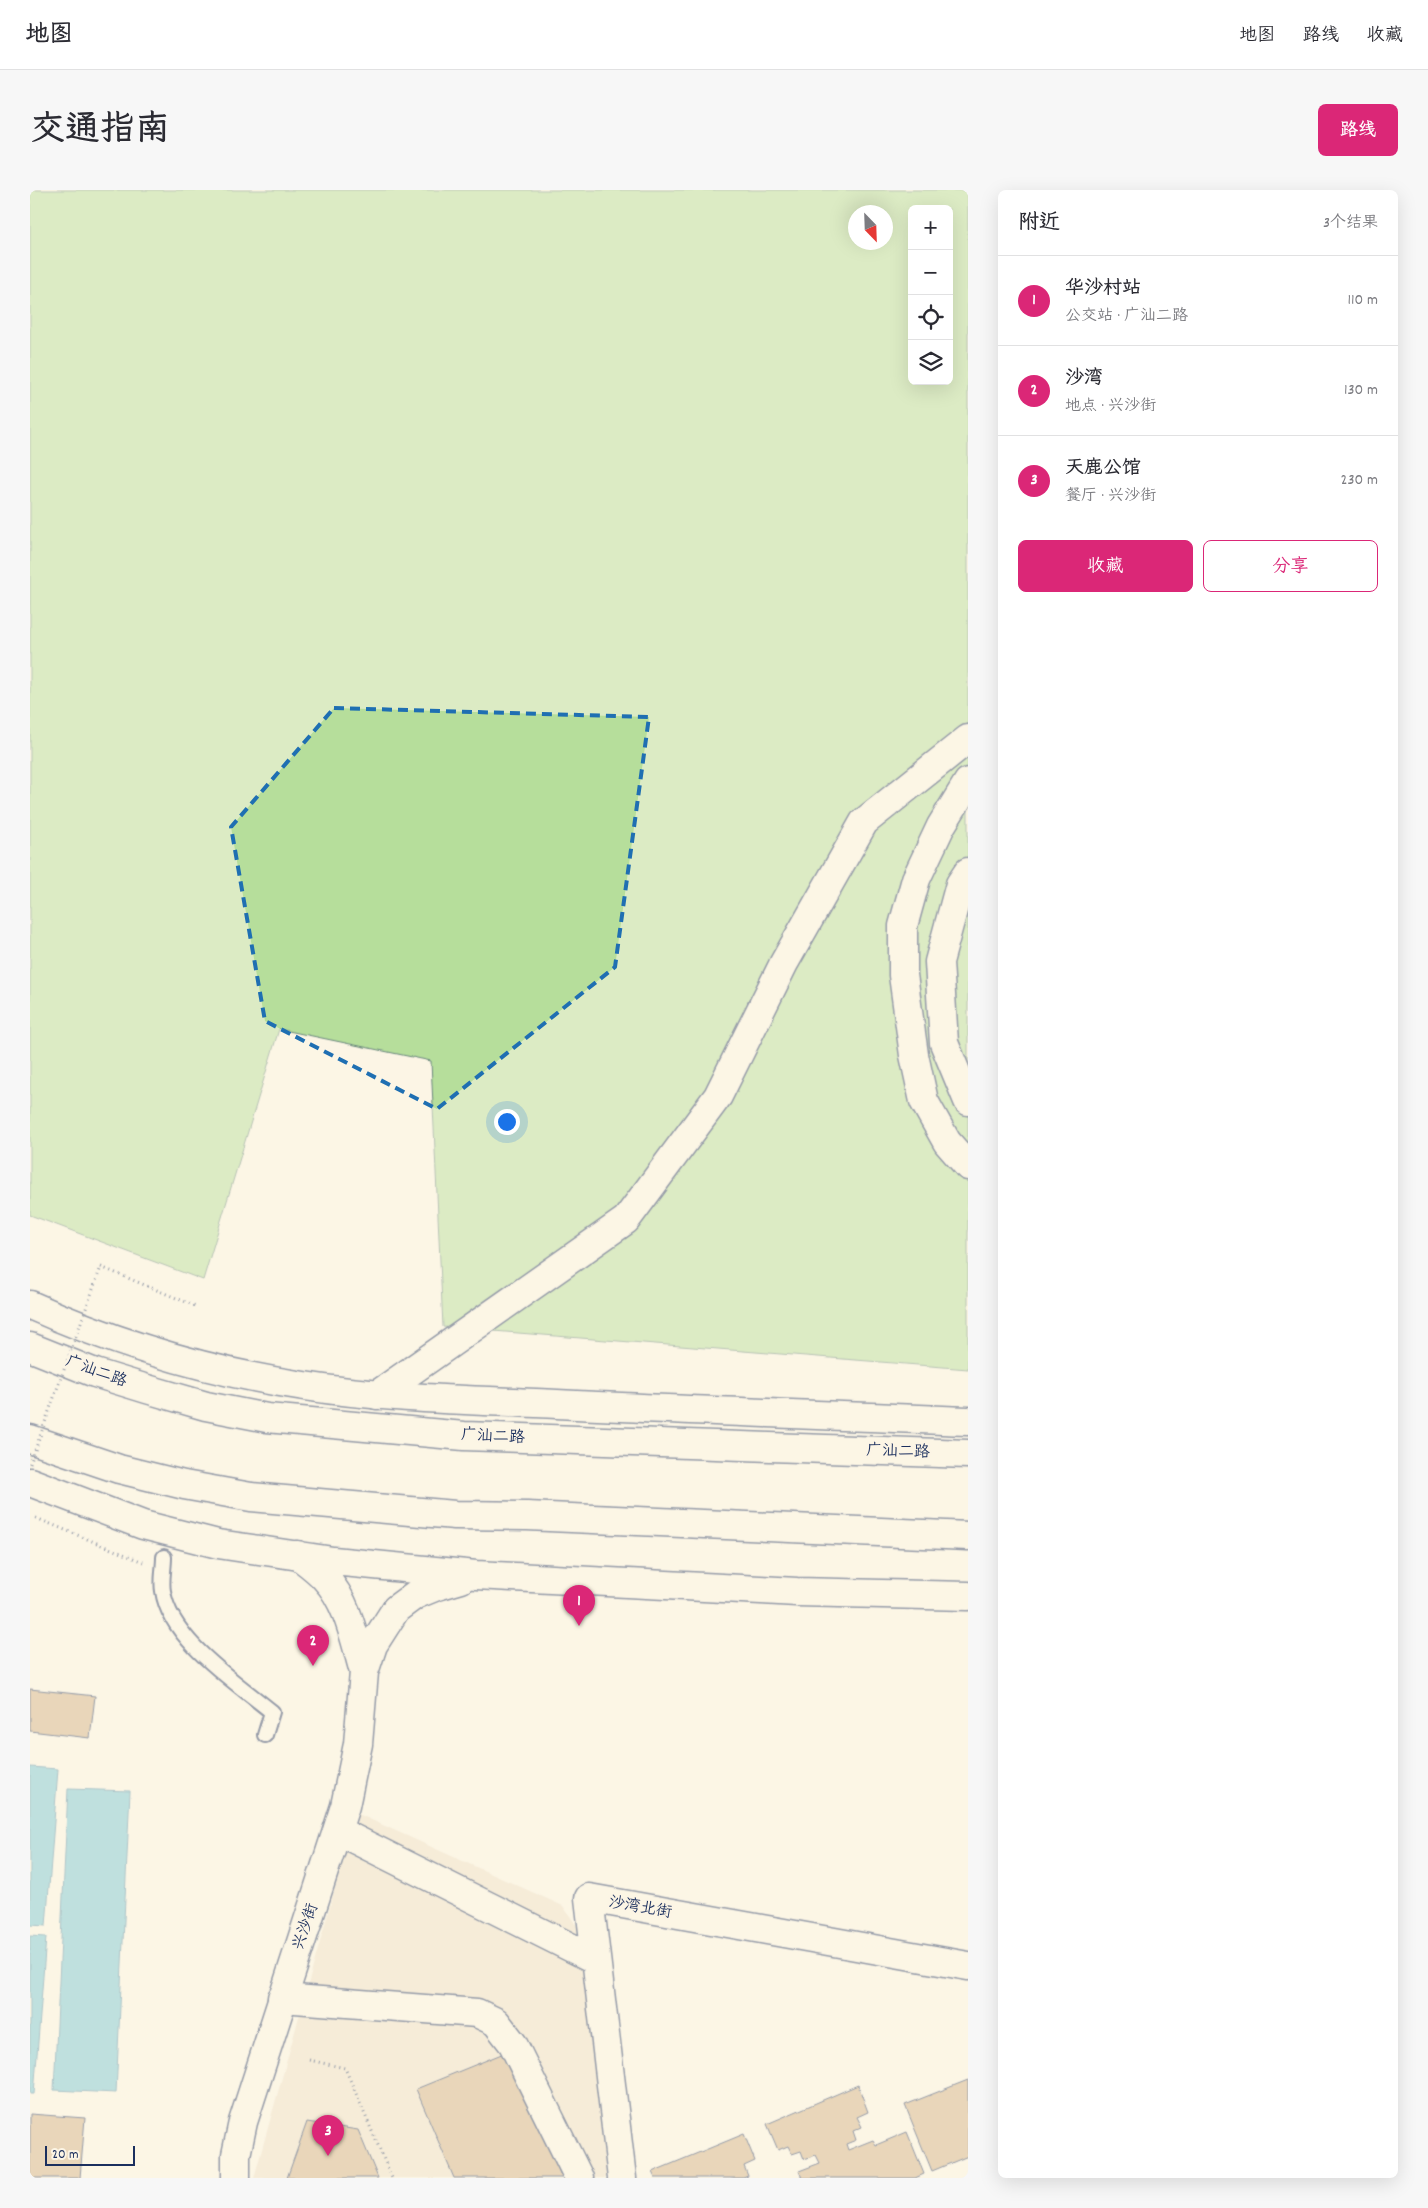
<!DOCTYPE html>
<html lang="zh">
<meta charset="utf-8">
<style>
body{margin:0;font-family:Dekko,"LXGW WenKai TC",sans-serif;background:#f7f7f7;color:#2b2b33}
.controls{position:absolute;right:15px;top:15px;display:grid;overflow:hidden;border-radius:8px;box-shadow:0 5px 20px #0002}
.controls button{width:45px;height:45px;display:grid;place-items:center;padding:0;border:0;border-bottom:1px solid #e1e1e2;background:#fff;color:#2b2b33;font:25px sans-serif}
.compass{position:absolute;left:818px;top:15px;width:45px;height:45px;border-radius:50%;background:#fff;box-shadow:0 5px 20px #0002;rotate:157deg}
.scale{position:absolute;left:15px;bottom:12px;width:90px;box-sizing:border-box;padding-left:5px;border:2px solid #1b2f5e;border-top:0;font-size:14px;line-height:18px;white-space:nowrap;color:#1b2f5e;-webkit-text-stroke:4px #fcf5e5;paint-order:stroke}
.you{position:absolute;left:476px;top:931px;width:18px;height:18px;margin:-12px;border:4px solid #fff;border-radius:50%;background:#1a73e8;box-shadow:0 0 0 8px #1a73e833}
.badge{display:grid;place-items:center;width:32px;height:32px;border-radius:50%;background:#db2777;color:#fff;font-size:16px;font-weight:700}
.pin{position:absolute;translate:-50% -41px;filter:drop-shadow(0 1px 2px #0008)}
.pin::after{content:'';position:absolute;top:26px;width:18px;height:15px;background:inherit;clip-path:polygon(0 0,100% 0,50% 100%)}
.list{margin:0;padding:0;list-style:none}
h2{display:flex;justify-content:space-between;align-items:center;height:65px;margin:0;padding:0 20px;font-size:21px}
h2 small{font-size:16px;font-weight:400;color:#7c7c81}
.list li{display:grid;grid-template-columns:32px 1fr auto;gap:15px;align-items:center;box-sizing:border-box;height:90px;padding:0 20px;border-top:1px solid #e1e1e2}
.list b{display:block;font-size:19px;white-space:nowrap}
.list p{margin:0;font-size:16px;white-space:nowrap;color:#7c7c81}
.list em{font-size:16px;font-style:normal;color:#7c7c81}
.actions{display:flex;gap:10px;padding:15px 20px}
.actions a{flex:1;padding:11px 0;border:1px solid #db2777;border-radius:8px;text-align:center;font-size:18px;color:#db2777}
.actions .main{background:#db2777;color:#fff}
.icon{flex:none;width:28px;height:28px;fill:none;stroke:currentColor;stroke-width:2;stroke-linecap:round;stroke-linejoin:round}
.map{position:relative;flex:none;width:938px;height:1988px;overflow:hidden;border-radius:8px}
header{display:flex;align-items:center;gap:30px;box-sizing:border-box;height:70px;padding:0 25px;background:#fff;border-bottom:1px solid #e1e1e2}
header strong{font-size:24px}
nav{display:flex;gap:28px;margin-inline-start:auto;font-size:18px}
.intro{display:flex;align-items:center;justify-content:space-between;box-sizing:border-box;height:120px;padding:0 30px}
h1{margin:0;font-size:35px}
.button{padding:12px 22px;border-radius:8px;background:#db2777;color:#fff;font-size:18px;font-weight:700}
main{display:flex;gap:30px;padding:0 30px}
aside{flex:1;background:#fff;border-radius:8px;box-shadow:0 5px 20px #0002}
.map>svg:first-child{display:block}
.built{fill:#efe0c8}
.green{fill:#b6de9b;stroke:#68867c;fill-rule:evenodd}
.water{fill:#77c6d5;stroke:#528aa5}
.building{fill:#d2b085;stroke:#1b2f5e}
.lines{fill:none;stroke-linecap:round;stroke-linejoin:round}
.service-casing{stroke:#1b2f5e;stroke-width:18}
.minor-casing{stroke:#1b2f5e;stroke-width:31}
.tertiary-casing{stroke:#1b2f5e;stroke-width:31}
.primary-casing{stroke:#1b2f5e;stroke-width:31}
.trunk-casing{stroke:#1b2f5e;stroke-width:31}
.motorway-casing{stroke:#1b2f5e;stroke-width:31}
.path{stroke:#1b2f5e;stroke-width:3;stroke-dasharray:1 4;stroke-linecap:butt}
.service{stroke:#fcf5e5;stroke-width:14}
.minor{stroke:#fcf5e5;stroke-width:28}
.tertiary{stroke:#fcf5e5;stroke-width:28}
.primary{stroke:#fcf5e5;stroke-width:28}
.trunk{stroke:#fcf5e5;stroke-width:28}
.motorway{stroke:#fcf5e5;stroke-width:28}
.path-bridge{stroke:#1b2f5e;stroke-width:3;stroke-dasharray:1 4;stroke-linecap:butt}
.marked{fill:none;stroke:#1f6fb2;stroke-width:4;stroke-dasharray:10 6;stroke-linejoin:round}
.labels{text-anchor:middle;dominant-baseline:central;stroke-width:5;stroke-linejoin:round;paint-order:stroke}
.street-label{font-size:16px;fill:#1b2f5e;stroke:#fcf5e5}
</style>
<header>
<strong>地图</strong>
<nav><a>地图</a><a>路线</a><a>收藏</a></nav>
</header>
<div class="intro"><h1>交通指南</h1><a class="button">路线</a></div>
<main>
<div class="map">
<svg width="938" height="1988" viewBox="0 0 938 1988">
<rect width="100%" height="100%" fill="#fcf5e5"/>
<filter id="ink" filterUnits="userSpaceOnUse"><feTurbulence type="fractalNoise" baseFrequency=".02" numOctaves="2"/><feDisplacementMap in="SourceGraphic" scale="10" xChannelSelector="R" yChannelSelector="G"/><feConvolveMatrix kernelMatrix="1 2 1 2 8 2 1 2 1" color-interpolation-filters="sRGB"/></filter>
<g filter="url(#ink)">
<path class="built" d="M 326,1623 L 533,1716 L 555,1748 L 582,1988 L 224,1988 Z"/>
<path class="green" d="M 0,0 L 938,0 L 938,1179 L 413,1137 L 401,871 L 249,839 L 173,1090 L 0,1025 ZM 882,19 L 919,19 L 919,191 L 882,191 ZM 826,22 L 856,22 L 856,52 L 826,52 Z"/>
<path class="water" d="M 0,1577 L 28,1579 L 16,1736 L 0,1735 Z
M 38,1599 L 100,1601 L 86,1903 L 24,1900 Z
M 0,1746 L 16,1747 L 4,1904 L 0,1904 Z"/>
<path class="building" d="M 0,1499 L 65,1506 L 60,1548 L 0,1541 Z
M 479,1861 L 532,1988 L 424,1988 L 386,1899 Z
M 938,1890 L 938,1966 L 902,1981 L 875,1915 Z
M 828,1895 L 838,1922 L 827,1927 L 832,1937 L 823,1941 L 826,1950 L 816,1954 L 818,1960 L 843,1950 L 846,1955 L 877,1942 L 894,1984 L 885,1988 L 772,1988 L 769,1981 L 790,1973 L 786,1965 L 774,1969 L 771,1961 L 762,1964 L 758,1956 L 748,1960 L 737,1934 Z
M 0,1924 L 55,1928 L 50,1988 L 0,1988 Z
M 277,1932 L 328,1940 L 348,1988 L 257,1988 Z
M 714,1944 L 725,1971 L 714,1976 L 718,1986 L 713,1988 L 625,1988 L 622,1982 Z"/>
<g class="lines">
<g class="service-casing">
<path id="service" d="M 134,1367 C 134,1378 131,1391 133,1401 C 140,1450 206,1492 242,1522 L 235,1545"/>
</g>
<g class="minor-casing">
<path id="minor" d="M 308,1641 L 566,1770
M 252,1808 L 447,1823 L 466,1832 L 483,1854 L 549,1988
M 592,1988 L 559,1708 L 938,1776"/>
</g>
<g class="tertiary-casing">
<path id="tertiary" d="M 0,1115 C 87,1154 180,1182 274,1196 C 358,1209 443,1210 527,1214 C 664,1221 801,1225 938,1231
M 0,1292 L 113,1335 L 188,1354 L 303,1371 L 446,1385 L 767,1402 L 938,1406
M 268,1365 C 277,1372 287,1379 295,1388 C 318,1412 325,1451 334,1482
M 206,1988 L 206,1965 L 213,1932 L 315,1616 L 328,1554 L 334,1482 L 343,1455 L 366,1419 L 385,1405 L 407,1396 L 431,1389"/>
</g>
<g class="primary-casing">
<path id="primary" d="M 347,1205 L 596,1030 L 688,906 L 754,773 L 834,632 L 938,549"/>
</g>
<g class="trunk-casing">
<path id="trunk" d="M 0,1157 L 65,1183 L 117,1199 L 176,1216 L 237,1228 L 434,1246 L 938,1264
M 0,1249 L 89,1279 L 154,1295 L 221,1307 L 425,1325 L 497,1326 L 938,1346"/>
</g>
<g class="motorway-casing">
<path id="motorway" d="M 938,592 L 911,636 L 886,689 L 873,736 L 873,785 L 884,865 L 894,911 L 917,952 L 938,976
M 938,682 L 930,694 L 909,772 L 914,853 L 938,911"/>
</g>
<path class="path" d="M 71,1077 L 168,1117
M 6,1328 L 113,1372
M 279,1870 L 315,1878 L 362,1988"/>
<use href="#service" class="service"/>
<use href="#minor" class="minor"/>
<use href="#tertiary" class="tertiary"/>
<use href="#primary" class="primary"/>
<use href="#trunk" class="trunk"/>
<use href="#motorway" class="motorway"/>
<path class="path-bridge" d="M 0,1274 L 71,1077"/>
</g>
</g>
<path d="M0 0H938V1988H0ZM 304,518 L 619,527 L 585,777 L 407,919 L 235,831 L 201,637 Z" fill="#fcf5e5" fill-opacity=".55" fill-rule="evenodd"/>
<path class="marked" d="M 304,518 L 619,527 L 585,777 L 407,919 L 235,831 L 201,637 Z"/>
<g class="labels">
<g class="street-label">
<text transform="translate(66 1182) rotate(20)">广汕二路</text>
<text transform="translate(463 1247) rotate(3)">广汕二路</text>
<text transform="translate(868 1262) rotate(2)">广汕二路</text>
<text transform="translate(610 1718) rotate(10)">沙湾北街</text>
<text transform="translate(276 1737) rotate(-71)">兴沙街</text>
</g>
</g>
</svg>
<div class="controls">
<button>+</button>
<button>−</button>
<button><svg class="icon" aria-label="locate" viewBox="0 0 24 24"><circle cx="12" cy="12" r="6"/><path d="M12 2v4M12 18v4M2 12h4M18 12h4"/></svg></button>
<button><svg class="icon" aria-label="layers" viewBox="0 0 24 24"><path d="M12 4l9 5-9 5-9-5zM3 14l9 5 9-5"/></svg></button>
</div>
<svg class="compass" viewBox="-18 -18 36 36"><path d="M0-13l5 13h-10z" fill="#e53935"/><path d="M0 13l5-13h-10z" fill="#7c7c81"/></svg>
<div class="scale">20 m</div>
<div class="you"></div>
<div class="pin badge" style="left:549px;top:1436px">1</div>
<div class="pin badge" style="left:283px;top:1476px">2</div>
<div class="pin badge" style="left:298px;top:1966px">3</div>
</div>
<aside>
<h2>附近<small>3个结果</small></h2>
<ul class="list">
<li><span class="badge">1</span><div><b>华沙村站</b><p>公交站 · 广汕二路</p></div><em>110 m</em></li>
<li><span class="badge">2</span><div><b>沙湾</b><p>地点 · 兴沙街</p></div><em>130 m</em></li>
<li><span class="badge">3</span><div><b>天鹿公馆</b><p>餐厅 · 兴沙街</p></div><em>230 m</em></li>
</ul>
<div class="actions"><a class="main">收藏</a><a>分享</a></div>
</aside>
</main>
